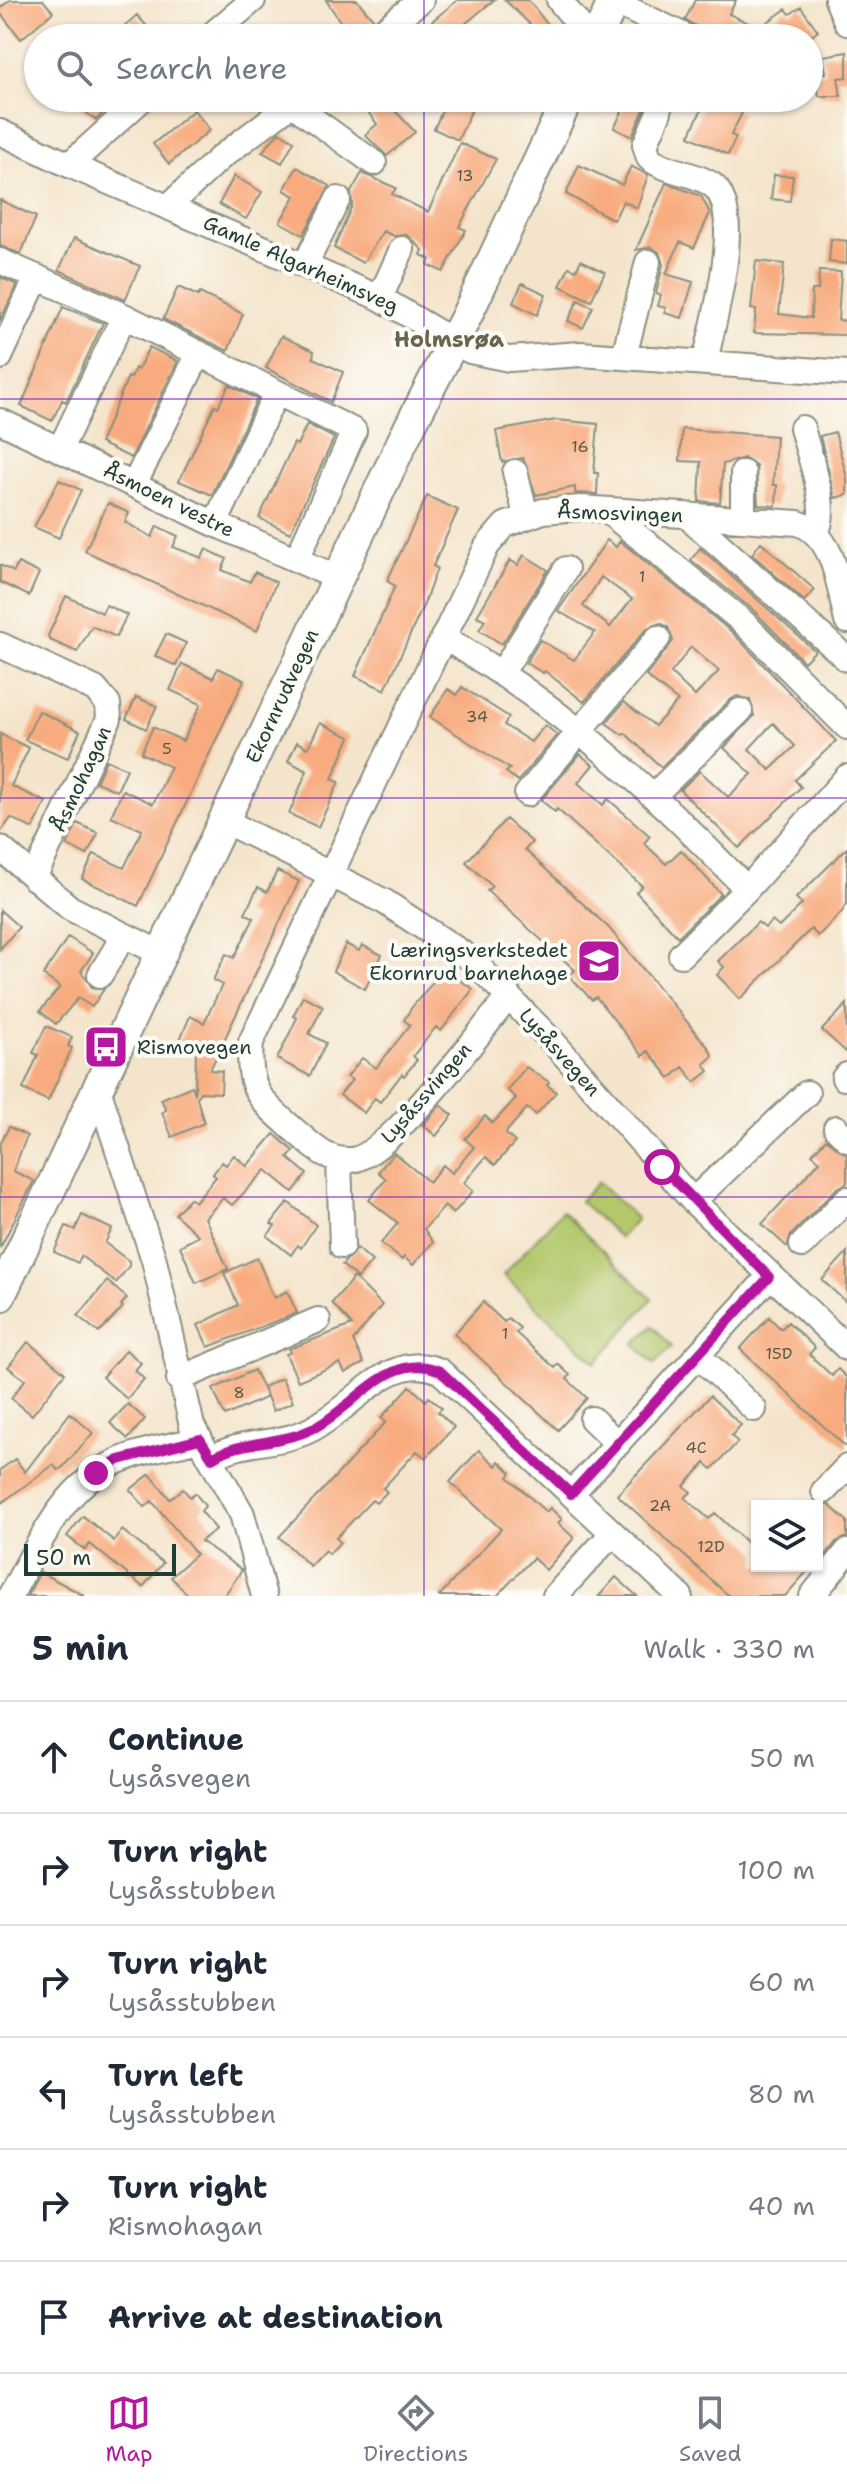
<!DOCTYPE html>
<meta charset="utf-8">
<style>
body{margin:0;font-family:"Shantell Sans",sans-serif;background:#f2f2f3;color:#1f2937}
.controls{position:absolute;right:24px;bottom:24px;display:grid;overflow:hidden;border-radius:0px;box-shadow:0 2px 6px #0004}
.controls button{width:72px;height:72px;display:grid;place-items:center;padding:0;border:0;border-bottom:2px solid #e0e1e3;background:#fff;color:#1f2937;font:40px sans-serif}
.scale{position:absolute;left:24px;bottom:20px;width:152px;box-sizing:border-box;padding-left:8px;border:4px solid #1f3d34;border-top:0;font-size:22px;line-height:28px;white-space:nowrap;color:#1f3d34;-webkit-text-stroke:6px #fdfcf7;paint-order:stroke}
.stop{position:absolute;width:24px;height:24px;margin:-18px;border:6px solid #b5179e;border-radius:50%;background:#fff}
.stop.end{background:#b5179e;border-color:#fff;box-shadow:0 2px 8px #0008}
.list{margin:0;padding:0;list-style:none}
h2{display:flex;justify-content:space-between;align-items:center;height:104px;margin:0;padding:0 32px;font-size:34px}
h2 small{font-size:26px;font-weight:400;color:#747a83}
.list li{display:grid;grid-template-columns:52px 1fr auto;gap:24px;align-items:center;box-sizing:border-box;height:112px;padding:0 32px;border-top:2px solid #e0e1e3}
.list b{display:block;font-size:30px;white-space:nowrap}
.list p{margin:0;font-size:26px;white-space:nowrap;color:#747a83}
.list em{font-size:26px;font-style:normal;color:#747a83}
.icon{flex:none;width:44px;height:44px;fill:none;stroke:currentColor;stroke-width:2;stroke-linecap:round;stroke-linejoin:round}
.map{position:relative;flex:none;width:847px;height:1596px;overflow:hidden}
.search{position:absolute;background:#fff;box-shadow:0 2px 6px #0004;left:24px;right:24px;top:24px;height:88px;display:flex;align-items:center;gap:20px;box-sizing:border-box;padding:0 28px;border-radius:44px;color:#747a83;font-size:30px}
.sheet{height:776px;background:#fff}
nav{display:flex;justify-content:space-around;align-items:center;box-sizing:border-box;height:112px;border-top:2px solid #e0e1e3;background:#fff;font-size:22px;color:#747a83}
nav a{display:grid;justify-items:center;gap:4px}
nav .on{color:#b5179e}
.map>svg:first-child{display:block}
.green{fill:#b4c76b;stroke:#6a8250;stroke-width:2}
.building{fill:#f8ab7e;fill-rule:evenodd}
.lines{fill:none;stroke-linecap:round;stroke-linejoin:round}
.minor-casing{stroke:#8a9080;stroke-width:28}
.major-casing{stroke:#8a9080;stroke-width:34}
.minor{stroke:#fff;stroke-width:24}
.major{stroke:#fff;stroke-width:30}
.route{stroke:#b5179e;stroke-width:10}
.grid{fill:none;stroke:#7b2cbf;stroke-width:2;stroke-opacity:0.55}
.labels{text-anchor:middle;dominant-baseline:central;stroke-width:8;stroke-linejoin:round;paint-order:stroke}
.number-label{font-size:16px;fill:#555846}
.street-label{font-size:20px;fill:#1f3d34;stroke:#fdfcf7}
.poi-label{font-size:20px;fill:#1f3d34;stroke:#fdfcf7;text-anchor:end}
.neighbourhood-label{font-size:22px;font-weight:bold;fill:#6b644e;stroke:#fdfcf7}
</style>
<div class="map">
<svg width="847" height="1596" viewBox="0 0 847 1596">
<rect width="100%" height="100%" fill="#fdfcf7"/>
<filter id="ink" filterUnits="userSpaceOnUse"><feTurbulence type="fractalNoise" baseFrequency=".0125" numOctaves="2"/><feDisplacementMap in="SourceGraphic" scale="16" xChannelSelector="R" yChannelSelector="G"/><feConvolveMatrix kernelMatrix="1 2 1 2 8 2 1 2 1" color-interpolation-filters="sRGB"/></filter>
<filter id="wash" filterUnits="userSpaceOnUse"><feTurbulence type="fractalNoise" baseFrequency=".006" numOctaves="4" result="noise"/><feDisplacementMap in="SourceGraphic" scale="32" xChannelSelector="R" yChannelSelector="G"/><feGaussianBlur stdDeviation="1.8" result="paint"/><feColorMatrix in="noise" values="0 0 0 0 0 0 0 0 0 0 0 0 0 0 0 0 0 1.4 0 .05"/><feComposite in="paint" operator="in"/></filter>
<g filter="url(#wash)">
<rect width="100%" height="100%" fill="#f4e4cb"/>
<path class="green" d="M 598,1182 L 637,1219 L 620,1238 L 580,1201 Z
M 562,1211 L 652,1299 L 596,1363 L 503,1275 Z
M 653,1326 L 672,1347 L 654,1364 L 634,1344 Z"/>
<g id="blocks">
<path class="building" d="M 10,0 L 43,0 L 53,12 L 21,39 L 0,13 L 0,8 Z
M 326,0 L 357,0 L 373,19 L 351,38 Z
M 458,0 L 494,0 L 448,38 L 411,38 Z
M 505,0 L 528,0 L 556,35 L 544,38 Z
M 695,0 L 736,0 L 729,14 L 759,28 L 786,9 L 790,14 L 801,7 L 818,31 L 809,38 L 704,38 L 701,29 L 685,20 Z
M 137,15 L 157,38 L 111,38 Z
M 847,52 L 847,77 L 838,78 L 841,96 L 819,96 L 816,75 L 826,73 L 823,56 Z
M 67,98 L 117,98 L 96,120 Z
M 448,98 L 477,98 L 458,140 L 434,129 Z
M 598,98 L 655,98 L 646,105 L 632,137 L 614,128 L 623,110 Z
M 707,98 L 742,113 L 731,135 L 736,137 L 728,155 L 689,136 Z
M 384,99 L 415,132 L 387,156 L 365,135 L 377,124 L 368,112 Z
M 194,110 L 210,130 L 169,164 L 153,144 Z
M 279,132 L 294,141 L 282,163 L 262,152 Z
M 460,143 L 496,159 L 459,227 L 466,230 L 443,272 L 428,265 L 430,259 L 421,255 L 423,250 L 407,235 L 394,236 L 383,231 L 363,263 L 334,248 L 352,205 L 351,192 L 362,173 L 396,188 L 392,194 L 428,212 Z
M 579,165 L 622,185 L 631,166 L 648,175 L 637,208 L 623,201 L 614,220 L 566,194 Z
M 297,167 L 330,186 L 303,235 L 280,222 L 295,196 L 284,190 Z
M 774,175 L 793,176 L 790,201 L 771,199 Z
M 234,176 L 262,192 L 246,219 L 219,204 Z
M 666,183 L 701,196 L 710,213 L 694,248 L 680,242 L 666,274 L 693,282 L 682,318 L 665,313 L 666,308 L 658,306 L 661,295 L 656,293 L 663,265 L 659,252 L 651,247 L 636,250 Z
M 0,200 L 36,217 L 21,254 L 0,246 Z
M 74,238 L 140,266 L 125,300 L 59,270 Z
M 831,239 L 847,241 L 847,264 L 829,262 Z
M 581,260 L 605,272 L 591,301 L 560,286 L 569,267 L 576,270 Z
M 756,261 L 784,264 L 779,314 L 811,318 L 812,290 L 818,290 L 819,271 L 841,272 L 838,320 L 847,321 L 847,335 L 754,333 L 756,310 L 751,309 Z
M 0,277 L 17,285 L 0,321 Z
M 522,283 L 546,294 L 537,315 L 513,303 Z
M 178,287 L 198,296 L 200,293 L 243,314 L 228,351 L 163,319 Z
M 578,300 L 593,307 L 583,328 L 568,321 Z
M 63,307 L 103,323 L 66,402 L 62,400 L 52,421 L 21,406 Z
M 281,336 L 314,351 L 313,358 L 343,372 L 331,402 L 266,368 Z
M 149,347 L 178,361 L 131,458 L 100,443 L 128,377 L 131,378 L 135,368 L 138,370 Z
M 229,385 L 257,399 L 212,495 L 179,481 L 215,405 L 218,407 Z
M 556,420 L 598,424 L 594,473 L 598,473 L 597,494 L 575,493 L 575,487 L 536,495 L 523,458 L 502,462 L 496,431 Z
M 307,424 L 334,438 L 290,533 L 259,518 L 294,443 L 297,445 Z
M 682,429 L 776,436 L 773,485 L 777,485 L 776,506 L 758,505 L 756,466 L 744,458 L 723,464 L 720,503 L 699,501 L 701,462 L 680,461 Z
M 835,432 L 847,478 L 847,495 L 835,498 L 820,436 Z
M 59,480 L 81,490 L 59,538 L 34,527 Z
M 427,496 L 458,510 L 433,566 L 437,568 L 424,604 L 385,690 L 355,676 L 395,586 L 387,581 Z
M 108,503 L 129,513 L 125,522 L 152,537 L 157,526 L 178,536 L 173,547 L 202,558 L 206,549 L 227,559 L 222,570 L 250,582 L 255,572 L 276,582 L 257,631 L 85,551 Z
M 607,540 L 616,547 L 620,541 L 733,633 L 836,741 L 795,780 L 801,787 L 739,848 L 680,790 L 700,771 L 728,797 L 752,774 L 724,748 L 754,716 L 750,700 L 737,696 L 730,700 L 661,767 L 625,733 L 623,735 L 606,723 L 624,702 L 655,726 L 678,701 L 646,676 L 673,641 L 668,627 L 660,623 L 647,628 L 584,702 L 545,671 L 543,673 L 526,663 L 540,640 L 574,660 L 595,632 L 558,611 ZM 601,577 L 632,599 L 610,627 L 583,606 ZM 691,647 L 719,671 L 695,696 L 671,673 ZM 773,723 L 795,746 L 770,770 L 749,749 Z
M 761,542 L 815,590 L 804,601 L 752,554 Z
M 700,548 L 815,651 L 804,662 L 753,610 L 691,560 Z
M 524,555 L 548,570 L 502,644 L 479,630 L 485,620 L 477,616 L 510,560 L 518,565 Z
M 18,563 L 39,573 L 29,596 L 0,582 L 0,565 L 14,572 Z
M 66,596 L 102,613 L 106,605 L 127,615 L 116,637 L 92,626 L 77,652 L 50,640 L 48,636 Z
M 166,634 L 186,643 L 176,666 L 155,656 Z
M 182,664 L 213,678 L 218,668 L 244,680 L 138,906 L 82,879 L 94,854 L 124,868 L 142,830 L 111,816 L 123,790 L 153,804 L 171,767 L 141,753 L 153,727 L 183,741 L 201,704 L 170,690 Z
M 462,687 L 509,717 L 504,725 L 531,742 L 545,725 L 557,735 L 518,781 L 506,772 L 510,769 L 430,717 L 448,689 L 457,695 Z
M 136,697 L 157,706 L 146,729 L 126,719 Z
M 39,711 L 80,731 L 68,758 L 25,740 Z
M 320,723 L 350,737 L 332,779 L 339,782 L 318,827 L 289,814 L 307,771 L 288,761 L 297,742 L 308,748 Z
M 0,734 L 29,748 L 11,786 L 46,802 L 33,829 L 11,818 L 0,833 Z
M 580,754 L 593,765 L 578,783 L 603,805 L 608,799 L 650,836 L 644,843 L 666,864 L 681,850 L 721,894 L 678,937 L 636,892 L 642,886 L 557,809 L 555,812 L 541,800 Z
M 106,760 L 127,769 L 117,791 L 96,782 Z
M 506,819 L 532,842 L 525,850 L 609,928 L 708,1047 L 713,1056 L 704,1064 L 709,1071 L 695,1082 L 683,1067 L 670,1078 L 648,1051 L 643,1056 L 596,997 L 592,1000 L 569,976 L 575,970 L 487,891 L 492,886 L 466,862 Z
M 77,823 L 98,833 L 87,855 L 67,845 Z
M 847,848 L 847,904 L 841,913 L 818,936 L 811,929 L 740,999 L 717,975 L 724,967 L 718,961 L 758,922 L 765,928 L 772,921 L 779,927 L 802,904 L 796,898 Z
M 277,871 L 299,881 L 210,1070 L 222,1071 L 221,1093 L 200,1092 L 197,1098 L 204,1123 L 172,1137 L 162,1112 L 166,1110 L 161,1099 L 192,1086 L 195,1094 L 196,1050 L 179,1042 L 190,1016 L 204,1023 L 222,985 L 213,980 L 226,954 L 234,958 L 254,918 L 245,913 L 258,887 L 267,892 Z
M 0,910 L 19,927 L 0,949 Z
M 68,937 L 93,953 L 81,971 L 92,987 L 104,989 L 92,1007 L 78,998 L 56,1024 L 40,1011 L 60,987 L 43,975 Z
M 346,944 L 359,951 L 362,945 L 382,955 L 365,989 L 333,971 Z
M 444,969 L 473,989 L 441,1031 L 436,1027 L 413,1056 L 417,1060 L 404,1076 L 402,1074 L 380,1102 L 375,1098 L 364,1113 L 340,1095 L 352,1080 L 347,1077 L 362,1058 L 376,1068 L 410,1025 L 404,1020 L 412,1007 Z
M 303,996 L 323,1006 L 309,1034 L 326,1043 L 310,1076 L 277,1059 L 297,1018 L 293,1016 Z
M 847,1004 L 847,1053 L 822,1030 Z
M 46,1026 L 72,1037 L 68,1046 L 72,1048 L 48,1101 L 23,1089 L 38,1055 L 33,1053 Z
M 526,1067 L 549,1082 L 547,1085 L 556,1092 L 536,1115 L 527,1108 L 507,1131 L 506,1134 L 515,1142 L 495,1165 L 486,1157 L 466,1180 L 464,1183 L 473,1191 L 453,1214 L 445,1206 L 424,1229 L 433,1242 L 413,1265 L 404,1257 L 402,1260 L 381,1243 L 398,1223 L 369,1200 L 386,1179 L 378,1172 L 394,1153 L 429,1182 L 443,1165 L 452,1173 L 474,1147 L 465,1139 L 485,1116 L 493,1123 L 516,1098 L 507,1090 Z
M 440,1105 L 453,1115 L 436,1136 L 423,1125 Z
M 9,1127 L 27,1136 L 13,1171 L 34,1181 L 0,1248 L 0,1144 Z
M 274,1134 L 294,1151 L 288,1158 L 307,1174 L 293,1192 L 266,1170 L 232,1205 L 223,1198 L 205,1218 L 228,1269 L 196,1283 L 180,1246 L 199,1236 L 175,1214 L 190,1198 L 195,1202 L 216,1177 L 213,1174 L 222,1162 L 226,1165 L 234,1155 L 247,1166 Z
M 826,1139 L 847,1155 L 847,1183 L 836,1189 L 791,1235 L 787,1247 L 762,1224 L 820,1161 L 812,1154 Z
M 288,1202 L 316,1225 L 301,1248 L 298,1245 L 291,1255 L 267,1236 L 275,1226 L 271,1224 Z
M 82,1215 L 112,1229 L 105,1243 L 129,1261 L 129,1266 L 116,1283 L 81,1256 L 78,1263 L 54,1252 L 66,1226 L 75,1230 Z
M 357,1248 L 372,1261 L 358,1278 L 342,1265 Z
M 847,1252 L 847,1303 L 822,1280 Z
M 257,1258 L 274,1298 L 287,1291 L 297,1313 L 208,1347 L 198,1325 L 238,1305 L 224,1273 Z
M 354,1277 L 382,1305 L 353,1341 L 364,1363 L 345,1373 L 340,1363 L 298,1381 L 286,1354 L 291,1352 L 289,1349 L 352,1325 L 332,1303 Z
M 107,1281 L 127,1298 L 121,1305 L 123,1307 L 99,1333 L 78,1316 Z
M 483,1302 L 504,1322 L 508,1318 L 520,1328 L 516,1333 L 555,1368 L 558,1364 L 570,1375 L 567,1379 L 587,1398 L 558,1430 L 454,1334 Z
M 769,1317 L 781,1329 L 788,1322 L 815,1348 L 809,1354 L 832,1376 L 838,1369 L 847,1378 L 847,1448 L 740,1349 Z
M 28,1342 L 65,1373 L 32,1415 L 11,1398 L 25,1380 L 8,1367 Z
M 126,1350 L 141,1363 L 135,1370 L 144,1379 L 127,1399 L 102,1377 Z
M 254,1370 L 267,1397 L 225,1416 L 213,1389 Z
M 282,1378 L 293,1402 L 273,1411 L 263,1387 Z
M 410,1386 L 426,1401 L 429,1397 L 442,1408 L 438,1412 L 454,1427 L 426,1458 L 417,1451 L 383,1488 L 387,1492 L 376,1503 L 372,1500 L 336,1538 L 340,1542 L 329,1554 L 325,1550 L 310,1566 L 279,1537 L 386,1422 L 381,1418 Z
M 710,1396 L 741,1425 L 731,1436 L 738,1442 L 712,1469 L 705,1463 L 684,1486 L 691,1492 L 685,1498 L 709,1519 L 715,1513 L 757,1552 L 757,1566 L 812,1566 L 785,1596 L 729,1596 L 617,1495 Z
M 128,1404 L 145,1419 L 128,1439 L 110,1423 Z
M 70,1413 L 93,1433 L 63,1467 L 58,1470 L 53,1465 L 0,1504 L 0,1470 L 15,1459 L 25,1472 Z
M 479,1450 L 496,1466 L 499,1461 L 511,1473 L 508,1477 L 546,1512 L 550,1508 L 562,1519 L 558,1523 L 574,1538 L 546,1570 L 533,1558 L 497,1596 L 439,1596 L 501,1529 L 450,1482 Z
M 150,1474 L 170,1499 L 183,1489 L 190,1497 L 195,1493 L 205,1506 L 201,1511 L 216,1529 L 201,1541 L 242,1570 L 224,1596 L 189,1596 L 171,1577 L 196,1554 L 152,1501 L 145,1507 L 130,1490 Z
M 817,1504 L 829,1505 L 847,1521 L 847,1537 L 836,1542 L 817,1566 Z
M 83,1516 L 114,1541 L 122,1530 L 163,1563 L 143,1587 L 90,1544 L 85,1550 L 67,1536 Z
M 40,1572 L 85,1596 L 27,1596 Z
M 616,1577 L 637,1596 L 599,1596 Z"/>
</g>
</g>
<g filter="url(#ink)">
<use href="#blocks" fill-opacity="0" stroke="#8a9080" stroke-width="2"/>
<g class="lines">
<g class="minor-casing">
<path id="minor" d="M 559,0 L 590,38
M 837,0 L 847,23
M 614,2 L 689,38
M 208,38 L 253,0
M 374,38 L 421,0
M 292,104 L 374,163
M 659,112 L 645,145 L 649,158 C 666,172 692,172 711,184 C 747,208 712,326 705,362
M 0,132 L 69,165 L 380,298 L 470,351 L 509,359 L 581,354 L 847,373
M 69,165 L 143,98
M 169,206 L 220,158 L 299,98
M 0,261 L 124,316 L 354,431 L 297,559
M 305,265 L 338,199
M 380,298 L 402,249
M 624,356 L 648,262
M 0,357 L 37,277
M 0,421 L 215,524 L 338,578
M 802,428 C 808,453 831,510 816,532
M 60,449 L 124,316
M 515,472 L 526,515
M 743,473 L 743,518
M 135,483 L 199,353
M 606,510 L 743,622 L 847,727
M 686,515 L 847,659
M 215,524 L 276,393
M 443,637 C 566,709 649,788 747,889
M 0,645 L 95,689 L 108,704 L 109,719 L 34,878
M 503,671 L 566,569
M 527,794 L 658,638
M 655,794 L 740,711
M 223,820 L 385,902 L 471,959 L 554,1043 L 693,1201 L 847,1348
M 0,848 L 70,908 L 162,954
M 681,955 L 747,889 L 847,777
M 100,975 L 123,937
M 509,996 C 482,1029 387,1160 350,1160 C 325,1161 311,1144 293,1129 C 259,1099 247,1090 251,1042 L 487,546 L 505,525 L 543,511 L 581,508 L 798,523 C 835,535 839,587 847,621
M 844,1078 L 847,1075
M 98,1089 L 154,1260 L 192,1426 L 242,1514 L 264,1596
M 836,1128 L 847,1139
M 339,1160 L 342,1246
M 693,1201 L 807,1093
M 802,1245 L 847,1199
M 698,1355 L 754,1409
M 179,1379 L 318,1320
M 592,1419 L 618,1444
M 212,1458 C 243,1439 280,1446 312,1429 C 354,1408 389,1349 440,1371 L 680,1596
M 824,1491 L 847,1467
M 571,1494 L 769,1277
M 10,1596 C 39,1545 61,1488 116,1462 C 141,1450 173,1446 200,1439
M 555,1596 L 612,1534
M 812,1596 L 847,1552"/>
</g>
<g class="major-casing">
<path id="major" d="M 597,38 L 614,0
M 0,1296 L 406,434 L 466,317 L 568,98"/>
</g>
<use href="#minor" class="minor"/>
<use href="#major" class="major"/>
</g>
</g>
<g class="lines" filter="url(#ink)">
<path class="route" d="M 96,1473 L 119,1460 L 200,1439 L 212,1458 C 243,1439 280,1445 312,1429 C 354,1409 389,1349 440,1371 L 571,1494 L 769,1277 L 662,1167"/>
</g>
<path class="grid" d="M 424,0 L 424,38M 424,98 L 424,1596M 0,399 L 847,399M 0,798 L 847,798M 0,1197 L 847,1197"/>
<defs>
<g id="school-square" transform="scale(2.3)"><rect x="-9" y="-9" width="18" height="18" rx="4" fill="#b5179e" stroke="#fdfcf7"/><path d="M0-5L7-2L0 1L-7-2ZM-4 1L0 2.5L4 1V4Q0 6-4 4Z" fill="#fff"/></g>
<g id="bus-square" transform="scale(2.3)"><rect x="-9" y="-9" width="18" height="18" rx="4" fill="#b5179e" stroke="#fdfcf7"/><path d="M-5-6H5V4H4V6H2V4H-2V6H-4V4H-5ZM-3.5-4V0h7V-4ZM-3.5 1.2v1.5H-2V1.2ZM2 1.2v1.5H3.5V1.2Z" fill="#fff"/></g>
</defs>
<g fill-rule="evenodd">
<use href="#school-square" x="599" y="961"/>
<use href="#bus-square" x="106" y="1047"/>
</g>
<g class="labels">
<g class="number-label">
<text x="465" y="175">13</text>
<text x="580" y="446">16</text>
<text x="642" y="576">1</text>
<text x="477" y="716">34</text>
<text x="167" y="748">5</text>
<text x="505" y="1333">1</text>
<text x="779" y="1353">15D</text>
<text x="239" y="1392">8</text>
<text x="696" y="1447">4C</text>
<text x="660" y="1505">2A</text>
<text x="711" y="1546">12D</text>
</g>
<g class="street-label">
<text transform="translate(301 264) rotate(24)">Gamle Algarheimsveg</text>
<text transform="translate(169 500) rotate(26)">Åsmoen vestre</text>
<text transform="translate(620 513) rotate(2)">Åsmosvingen</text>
<text transform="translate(282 696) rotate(-65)">Ekornrudvegen</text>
<text transform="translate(81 779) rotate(-65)">Åsmohagan</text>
<text transform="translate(560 1052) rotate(48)">Lysåsvegen</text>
<text transform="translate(426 1093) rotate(-49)">Lysåssvingen</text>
</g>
<g class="poi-label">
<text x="568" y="950">Læringsverkstedet<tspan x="568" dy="23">Ekornrud barnehage</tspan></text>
<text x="137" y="1047" text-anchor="start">Rismovegen</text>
</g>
<g class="neighbourhood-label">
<text x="449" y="339">Holmsrøa</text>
</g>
</g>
</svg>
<div class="controls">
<button><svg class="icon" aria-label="layers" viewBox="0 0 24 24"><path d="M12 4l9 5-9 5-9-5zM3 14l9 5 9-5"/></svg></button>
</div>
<div class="scale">50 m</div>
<div class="stop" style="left:662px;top:1167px"></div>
<div class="stop end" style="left:96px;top:1473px"></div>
<div class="search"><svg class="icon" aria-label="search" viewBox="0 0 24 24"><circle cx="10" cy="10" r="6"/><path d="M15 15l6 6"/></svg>Search here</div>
</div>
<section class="sheet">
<h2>5 min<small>Walk · 330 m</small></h2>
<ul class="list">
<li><svg class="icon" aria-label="ahead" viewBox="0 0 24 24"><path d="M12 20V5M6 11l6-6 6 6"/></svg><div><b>Continue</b><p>Lysåsvegen</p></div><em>50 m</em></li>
<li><svg class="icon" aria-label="right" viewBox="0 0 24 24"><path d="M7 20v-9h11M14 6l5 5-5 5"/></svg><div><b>Turn right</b><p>Lysåsstubben</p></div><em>100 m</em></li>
<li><svg class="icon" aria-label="right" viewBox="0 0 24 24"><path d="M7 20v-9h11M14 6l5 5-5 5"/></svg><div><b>Turn right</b><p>Lysåsstubben</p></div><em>60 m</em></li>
<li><svg class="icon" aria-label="left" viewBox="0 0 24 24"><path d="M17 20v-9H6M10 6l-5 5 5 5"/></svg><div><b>Turn left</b><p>Lysåsstubben</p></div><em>80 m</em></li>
<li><svg class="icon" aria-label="right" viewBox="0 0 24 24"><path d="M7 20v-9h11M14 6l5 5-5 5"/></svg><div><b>Turn right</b><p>Rismohagan</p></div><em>40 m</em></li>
<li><svg class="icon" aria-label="arrive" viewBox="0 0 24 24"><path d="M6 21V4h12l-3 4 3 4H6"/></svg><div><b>Arrive at destination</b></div></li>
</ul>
</section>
<nav>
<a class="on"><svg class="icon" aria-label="map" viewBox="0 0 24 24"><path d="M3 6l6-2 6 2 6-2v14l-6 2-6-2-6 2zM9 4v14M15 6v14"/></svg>Map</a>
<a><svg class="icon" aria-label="directions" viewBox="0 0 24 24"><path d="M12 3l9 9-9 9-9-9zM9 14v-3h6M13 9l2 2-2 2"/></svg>Directions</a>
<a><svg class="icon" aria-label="saved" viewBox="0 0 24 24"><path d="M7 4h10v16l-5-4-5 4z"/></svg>Saved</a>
</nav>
